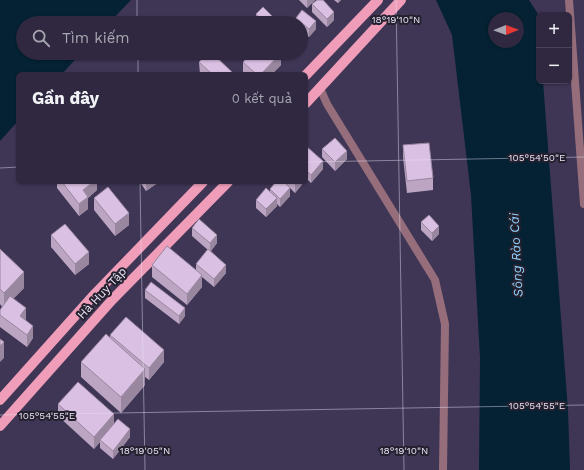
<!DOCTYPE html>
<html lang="vi">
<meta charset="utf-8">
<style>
body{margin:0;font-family:"Work Sans",sans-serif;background:#373047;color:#f1f3f6}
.controls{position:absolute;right:12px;top:12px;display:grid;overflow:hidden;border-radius:6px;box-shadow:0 1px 3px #0004}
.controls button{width:36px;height:36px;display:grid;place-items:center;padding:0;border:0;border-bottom:1px solid #4a4459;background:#2f2840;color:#f1f3f6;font:20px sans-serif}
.compass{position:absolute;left:488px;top:12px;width:36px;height:36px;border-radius:50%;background:#2f2840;box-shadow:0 1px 3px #0004;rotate:89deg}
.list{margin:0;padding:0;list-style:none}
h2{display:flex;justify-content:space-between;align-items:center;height:52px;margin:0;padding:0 16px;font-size:17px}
h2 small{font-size:13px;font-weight:400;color:#a7a6b1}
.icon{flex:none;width:22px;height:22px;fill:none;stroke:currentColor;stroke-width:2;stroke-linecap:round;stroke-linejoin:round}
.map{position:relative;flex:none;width:584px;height:470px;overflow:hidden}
.search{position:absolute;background:#2f2840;box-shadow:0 1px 3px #0004;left:16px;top:16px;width:292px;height:44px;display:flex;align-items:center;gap:10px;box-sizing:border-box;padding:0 14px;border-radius:22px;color:#a7a6b1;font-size:15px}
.panel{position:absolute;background:#2f2840;box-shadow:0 1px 3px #0004;left:16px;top:72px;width:292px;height:112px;border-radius:6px}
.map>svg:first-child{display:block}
.water{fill:#042233;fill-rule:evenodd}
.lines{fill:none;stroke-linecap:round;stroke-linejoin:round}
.street{stroke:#966e7b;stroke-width:8}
.primary{stroke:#ef9db9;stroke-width:10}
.wall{fill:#bba5c3}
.shaded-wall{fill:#99869f}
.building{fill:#dac0e3;stroke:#99869f}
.ticks{fill:none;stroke:#e9e4f7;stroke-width:1;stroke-opacity:0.45}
.labels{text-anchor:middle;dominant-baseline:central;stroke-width:4;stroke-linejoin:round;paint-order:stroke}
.street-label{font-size:12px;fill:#e9e4f7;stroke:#24202e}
.water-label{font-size:13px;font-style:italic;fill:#8fd1fc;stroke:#24202e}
.ticks-label{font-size:10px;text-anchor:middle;fill:#e9e4f7;stroke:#24202e;stroke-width:4;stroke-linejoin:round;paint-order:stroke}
</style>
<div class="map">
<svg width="584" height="470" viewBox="0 0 584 470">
<rect width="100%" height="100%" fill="#3f3655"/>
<path class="water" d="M 0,0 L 131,0 L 109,23 L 23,23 L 23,53 L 81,53 L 62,74 L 18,74 L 18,121 L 0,141 Z
M 436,0 L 529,0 L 538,14 L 539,81 L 543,81 L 568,410 L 570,470 L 479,470 L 480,358 L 471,195 L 452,35 ZM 494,18 L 518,18 L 518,42 L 494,42 Z"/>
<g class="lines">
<path class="street" d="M 569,0 L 584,204
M 320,88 L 327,104 L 435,280 L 445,324 L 443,470"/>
<path class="primary" d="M 306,75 L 378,0
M 306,103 L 401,0
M 0,400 L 92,297 L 203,182
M 0,426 L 112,300 L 228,182"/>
</g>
<path class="wall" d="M 299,0 L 315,0 L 307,8 Z
M 334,0 L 341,0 L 338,3 Z
M 312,4 L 334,20 L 327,27 L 312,12 Z
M 256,14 L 272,23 L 256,23 Z
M 296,18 L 316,29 L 309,37 L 301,30 L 301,23 L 296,23 Z
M 238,53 L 281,53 L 281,65 L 272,74 L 243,74 L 243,62 L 245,60 Z
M 199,62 L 234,74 L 200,74 Z
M 403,145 L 433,178 L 433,190 L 407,193 L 403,157 Z
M 306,146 L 323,169 L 311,183 L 306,178 Z
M 322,149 L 347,159 L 335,171 L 322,157 Z
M 57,182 L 97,182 L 97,190 L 88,198 L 88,209 L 79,216 L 57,188 Z
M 140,182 L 159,182 L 146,191 Z
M 276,182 L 304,182 L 295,193 L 290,188 L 290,196 L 280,207 L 277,204 L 277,206 L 266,217 L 256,208 L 256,200 L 270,191 L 270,189 Z
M 94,198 L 129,225 L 115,236 L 94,210 Z
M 421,222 L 439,234 L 432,241 L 421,230 Z
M 192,228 L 217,243 L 211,251 L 226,273 L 214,287 L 202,277 L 202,287 L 187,305 L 152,277 L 152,265 L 196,270 L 196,264 L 208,250 L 192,236 Z
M 51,235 L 89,264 L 75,275 L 51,247 Z
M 0,249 L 24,288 L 13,299 L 26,320 L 33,338 L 27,347 L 0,327 L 0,310 L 2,307 L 0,304 Z
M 145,290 L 185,316 L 179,324 L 145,298 Z
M 110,335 L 164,362 L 149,380 L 145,377 L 145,385 L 121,413 L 81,377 L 81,362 L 110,338 Z
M 58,404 L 114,423 L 130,437 L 113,459 L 100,448 L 100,442 L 94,449 L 58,416 Z"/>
<path class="shaded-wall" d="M 307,0 L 315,0 L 307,8 Z
M 338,0 L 341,0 L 338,3 Z
M 334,12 L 334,20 L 327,27 L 327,19 Z
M 272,16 L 272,23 L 265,23 Z
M 316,21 L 316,29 L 309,37 L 309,29 Z
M 281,53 L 281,65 L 272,74 L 261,74 Z
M 347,151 L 347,159 L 335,171 L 335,162 Z
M 323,161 L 323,169 L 311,183 L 311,175 Z
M 93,182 L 97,182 L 97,190 L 88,198 L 88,209 L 79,216 L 79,204 L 83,190 Z
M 147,182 L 159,182 L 146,191 L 146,183 Z
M 297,182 L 304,182 L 295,193 L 295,184 Z
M 290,188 L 290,196 L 280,207 L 280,199 Z
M 277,198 L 277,206 L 266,217 L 266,209 Z
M 129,213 L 129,225 L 115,236 L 115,224 Z
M 439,226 L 439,234 L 432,241 L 432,233 Z
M 217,235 L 217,243 L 210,252 L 210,243 Z
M 89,252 L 89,264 L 75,275 L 75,264 Z
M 226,265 L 226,273 L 214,287 L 214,279 Z
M 24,272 L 24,288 L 4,308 L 4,293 Z
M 202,275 L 202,287 L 187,305 L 187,294 Z
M 26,308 L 26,320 L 20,328 L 20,316 Z
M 185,308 L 185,316 L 179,324 L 179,316 Z
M 33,326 L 33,338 L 27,347 L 27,335 Z
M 4,342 L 4,358 L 0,362 L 0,346 Z
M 164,350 L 164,362 L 149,380 L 149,368 Z
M 145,369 L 145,385 L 121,413 L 121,397 Z
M 114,414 L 114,426 L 100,440 L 100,442 L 94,449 L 94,437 Z
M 130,429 L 130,437 L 113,459 L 113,451 Z"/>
<path class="building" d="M 317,0 L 323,0 L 334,12 L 327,19 L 312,4 Z
M 263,7 L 272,16 L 265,23 L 264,23 L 256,14 Z
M 302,10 L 316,21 L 309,29 L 296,18 Z
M 230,17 L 237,23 L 225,23 Z
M 245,19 L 249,23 L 241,23 Z
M 208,53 L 212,53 L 234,74 L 212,74 L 199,62 Z
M 250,53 L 281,53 L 261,74 L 256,74 L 243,62 L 251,54 Z
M 335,138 L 347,151 L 335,162 L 322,149 Z
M 429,143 L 433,178 L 407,181 L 403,145 Z
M 306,146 L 323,161 L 311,175 L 306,170 Z
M 62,182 L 93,182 L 83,190 L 88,197 L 79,204 Z
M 276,182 L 284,182 L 290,188 L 280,199 L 270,189 Z
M 292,182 L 297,182 L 295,184 Z
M 108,187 L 129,213 L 115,224 L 94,198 Z
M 266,188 L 277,198 L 266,209 L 256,200 Z
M 429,215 L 439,226 L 432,233 L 421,222 Z
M 199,219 L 217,235 L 210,243 L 192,228 Z
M 65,224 L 89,252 L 75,264 L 51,235 Z
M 167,246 L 202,275 L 187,294 L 152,265 Z
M 0,249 L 24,272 L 4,293 L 0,289 Z
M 208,249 L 226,265 L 214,279 L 196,264 Z
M 151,282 L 185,308 L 179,316 L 145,290 Z
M 10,296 L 26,308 L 20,316 L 33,326 L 27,335 L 0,315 L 0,310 Z
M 126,317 L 164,350 L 149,368 L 110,335 Z
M 106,334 L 145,369 L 121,397 L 81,362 Z
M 0,339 L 4,342 L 0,346 Z
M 78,382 L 114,414 L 94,437 L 58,404 Z
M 118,419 L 130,429 L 113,451 L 100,440 Z"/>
<path class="ticks" d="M 137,0 L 137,23M 396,0 L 404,470M 138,53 L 138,74M 306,162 L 584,157M 0,168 L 18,167M 140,182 L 145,470M 0,415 L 584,405"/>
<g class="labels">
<g class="street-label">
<text transform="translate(102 293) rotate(-47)">Hà Huy Tập</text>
</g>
<g class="water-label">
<text transform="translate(516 255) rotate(-93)">Sông Rào Cái</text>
</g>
</g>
<g class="ticks-label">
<text x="396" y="23">18°19'10"N</text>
<text x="537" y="161">105°54'50"E</text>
<text x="537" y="409">105°54'55"E</text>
<text x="47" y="419">105°54'55"E</text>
<text x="145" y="454">18°19'05"N</text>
<text x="404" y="454">18°19'10"N</text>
</g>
</svg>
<div class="controls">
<button>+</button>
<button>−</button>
</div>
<svg class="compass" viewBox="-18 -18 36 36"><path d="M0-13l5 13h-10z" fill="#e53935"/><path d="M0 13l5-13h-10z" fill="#a7a6b1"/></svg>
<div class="search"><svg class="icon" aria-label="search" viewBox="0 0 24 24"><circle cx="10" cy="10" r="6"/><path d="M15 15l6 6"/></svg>Tìm kiếm</div>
<section class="panel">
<h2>Gần đây<small>0 kết quả</small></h2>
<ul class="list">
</ul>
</section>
</div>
